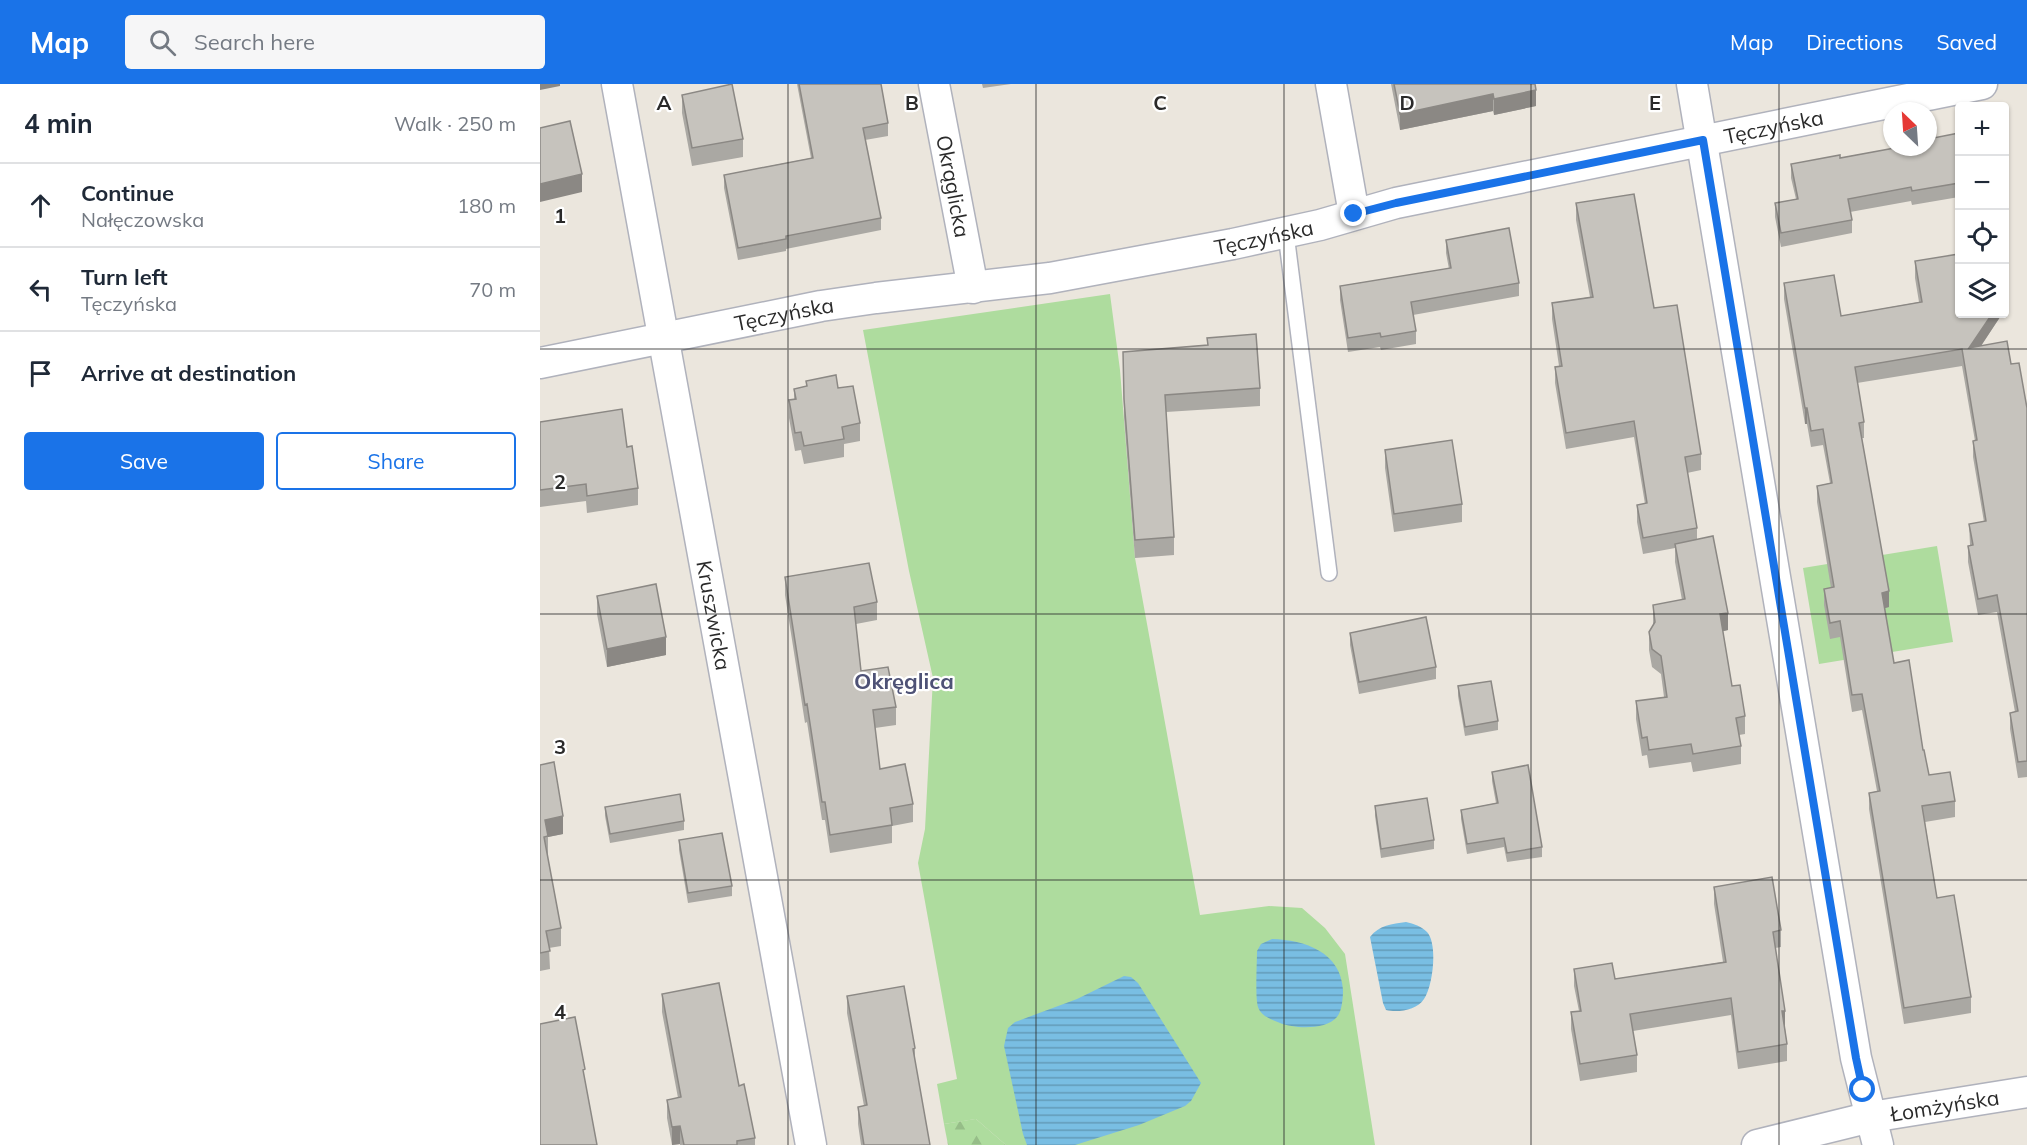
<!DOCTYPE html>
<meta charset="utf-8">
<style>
body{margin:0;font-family:Mulish,sans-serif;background:#f6f6f7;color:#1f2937}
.controls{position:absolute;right:18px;top:18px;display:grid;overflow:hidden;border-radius:6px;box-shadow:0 2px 4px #0004}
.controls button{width:54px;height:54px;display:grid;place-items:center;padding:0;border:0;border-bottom:2px solid #e0e1e3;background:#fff;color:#1f2937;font:30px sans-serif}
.compass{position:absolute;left:1343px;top:18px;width:54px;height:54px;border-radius:50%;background:#fff;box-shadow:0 2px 4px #0004;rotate:335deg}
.stop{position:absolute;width:18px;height:18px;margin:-14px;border:4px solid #1a73e8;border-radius:50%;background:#fff}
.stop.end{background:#1a73e8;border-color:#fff;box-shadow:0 2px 6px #0008}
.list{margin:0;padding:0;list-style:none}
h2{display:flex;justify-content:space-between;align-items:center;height:78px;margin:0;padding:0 24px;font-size:26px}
h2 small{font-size:20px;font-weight:400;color:#747a83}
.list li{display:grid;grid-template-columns:39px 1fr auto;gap:18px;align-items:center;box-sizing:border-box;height:84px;padding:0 24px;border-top:2px solid #e0e1e3}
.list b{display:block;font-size:22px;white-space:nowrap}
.list p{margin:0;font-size:20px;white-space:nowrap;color:#747a83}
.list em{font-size:20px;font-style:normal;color:#747a83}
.actions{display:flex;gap:12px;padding:18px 24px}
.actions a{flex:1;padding:14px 0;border:2px solid #1a73e8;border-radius:6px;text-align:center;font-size:21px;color:#1a73e8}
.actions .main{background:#1a73e8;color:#fff}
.icon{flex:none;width:33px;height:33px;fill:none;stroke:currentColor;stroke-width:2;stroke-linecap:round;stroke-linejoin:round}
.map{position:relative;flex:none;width:1487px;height:1061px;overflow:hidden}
header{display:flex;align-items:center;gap:36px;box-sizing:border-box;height:84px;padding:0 30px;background:#1a73e8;color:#fff}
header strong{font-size:28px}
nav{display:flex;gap:33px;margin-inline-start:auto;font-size:21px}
.search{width:420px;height:54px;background:#f6f6f7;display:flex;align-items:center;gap:15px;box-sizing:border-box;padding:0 21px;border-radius:6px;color:#747a83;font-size:22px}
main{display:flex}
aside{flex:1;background:#fff}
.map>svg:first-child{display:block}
.grass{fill:#aedc9e}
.forest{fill:url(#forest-firs)}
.water{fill:url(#water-rules)}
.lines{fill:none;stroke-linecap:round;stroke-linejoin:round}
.lane-casing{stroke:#b0b2bc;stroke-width:18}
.street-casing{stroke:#b0b2bc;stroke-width:33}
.lane{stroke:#fff;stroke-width:15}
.street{stroke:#fff;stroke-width:30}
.wall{fill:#aaa8a3}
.shaded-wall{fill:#8b8884}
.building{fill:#c6c3bd;stroke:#8b8884;stroke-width:1.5}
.route{stroke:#1a73e8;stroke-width:8}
.grid{fill:none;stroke:#2a2a2a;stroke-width:1.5;stroke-opacity:0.55}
.labels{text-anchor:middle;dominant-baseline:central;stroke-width:4.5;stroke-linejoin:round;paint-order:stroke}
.street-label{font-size:21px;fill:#2a2a2a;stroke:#fff}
.neighbourhood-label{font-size:22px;font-weight:bold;fill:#4e5276;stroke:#fff}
.grid-label{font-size:20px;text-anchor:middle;font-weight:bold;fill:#2a2a2a;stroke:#fff;stroke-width:4.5;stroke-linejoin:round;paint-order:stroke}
</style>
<header>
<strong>Map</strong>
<div class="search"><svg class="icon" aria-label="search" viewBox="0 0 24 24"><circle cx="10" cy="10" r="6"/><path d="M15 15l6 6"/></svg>Search here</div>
<nav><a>Map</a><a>Directions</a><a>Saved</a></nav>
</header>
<main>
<aside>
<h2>4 min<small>Walk · 250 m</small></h2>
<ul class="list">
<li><svg class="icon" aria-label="ahead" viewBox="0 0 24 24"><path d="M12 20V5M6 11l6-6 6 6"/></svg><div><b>Continue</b><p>Nałęczowska</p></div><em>180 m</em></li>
<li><svg class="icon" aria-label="left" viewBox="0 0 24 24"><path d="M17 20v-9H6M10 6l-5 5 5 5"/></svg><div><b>Turn left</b><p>Tęczyńska</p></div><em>70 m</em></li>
<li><svg class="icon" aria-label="arrive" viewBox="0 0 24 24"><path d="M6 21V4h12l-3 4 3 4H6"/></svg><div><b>Arrive at destination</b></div></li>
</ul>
<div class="actions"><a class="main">Save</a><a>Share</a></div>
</aside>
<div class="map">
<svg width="1487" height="1061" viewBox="0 0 1487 1061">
<defs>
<pattern id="forest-firs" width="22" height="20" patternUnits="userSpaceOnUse" patternTransform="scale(1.5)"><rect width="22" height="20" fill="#aedc9e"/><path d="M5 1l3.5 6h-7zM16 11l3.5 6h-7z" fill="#96bd88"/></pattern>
<pattern id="water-rules" width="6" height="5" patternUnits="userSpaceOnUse" patternTransform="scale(1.5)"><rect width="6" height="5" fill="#79bee3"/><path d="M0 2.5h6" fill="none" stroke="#639bb8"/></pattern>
</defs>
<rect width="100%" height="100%" fill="#ebe6dd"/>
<path class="grass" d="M 570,210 L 580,286 L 595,474 L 660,831 L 729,822 L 762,824 L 785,844 L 805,870 L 835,1061 L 466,1061 L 436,1035 L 404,1040 L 397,1000 L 417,995 L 378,779 L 385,745 L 393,594 L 369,487 L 323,246 Z
M 1397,462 L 1413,558 L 1279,580 L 1263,484 Z"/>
<path class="forest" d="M 435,1035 L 436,1035 L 466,1061 L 408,1061 L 404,1040 Z"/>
<path class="water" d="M 866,838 C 874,840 881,842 887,848 C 898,860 893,902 884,915 C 877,926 858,929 846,926 L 843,919 L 830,853 C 839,841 852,840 866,838 Z
M 732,855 C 765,856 801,868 803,906 C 803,914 802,927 797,933 C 786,946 755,945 740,939 C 732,936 721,932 718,923 C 715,913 717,879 717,867 L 721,860 Z
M 584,892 L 591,893 L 598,899 L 661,999 L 651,1017 L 645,1022 L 599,1041 L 535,1061 L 487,1061 L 483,1050 L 464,962 L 468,944 L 475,938 L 537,915 Z"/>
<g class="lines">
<g class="lane-casing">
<path id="lane" d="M 746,150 L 789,489"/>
</g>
<g class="street-casing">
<g id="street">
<path id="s1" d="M 77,0 L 271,1061"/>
<path id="s2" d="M 394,0 L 433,204"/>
<path d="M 791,0 L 814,130"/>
<path d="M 1152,0 L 1316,974 L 1338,1061"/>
<path id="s3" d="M 0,279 L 281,222 L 336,214 L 510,194 L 693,160 L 780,141 L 856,119 L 1442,0"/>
<path id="s4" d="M 1217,1061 L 1331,1033 L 1487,1008"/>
</g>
</g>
<use href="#lane" class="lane"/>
<use href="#street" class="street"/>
</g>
<path class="wall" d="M 257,0 L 341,0 L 348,39 L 348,52 L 325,56 L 341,134 L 341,146 L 246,165 L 246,167 L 198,176 L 184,104 L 184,91 L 271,74 Z
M 442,0 L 471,0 L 443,4 Z
M 851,0 L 995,0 L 996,22 L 954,31 L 953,27 L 860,46 Z
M 142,11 L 203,55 L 203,73 L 152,82 L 142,29 Z
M 1419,49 L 1419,113 L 1372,121 L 1371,117 L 1310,128 L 1312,136 L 1312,149 L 1241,163 L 1235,133 L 1235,119 L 1256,115 L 1251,94 L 1251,80 L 1300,74 L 1360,63 Z
M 1036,119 L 1114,224 L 1161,370 L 1161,386 L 1147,389 L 1157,444 L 1157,455 L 1188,546 L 1183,547 L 1192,602 L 1205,632 L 1205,650 L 1199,651 L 1201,662 L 1201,680 L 1153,688 L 1151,678 L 1109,684 L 1107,671 L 1102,672 L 1096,635 L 1096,617 L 1124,613 L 1121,590 L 1112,583 L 1109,566 L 1109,548 L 1113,541 L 1113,521 L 1142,516 L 1135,478 L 1135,464 L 1103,470 L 1097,438 L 1097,421 L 1105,420 L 1094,353 L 1026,365 L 1015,299 L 1015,283 L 1019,282 L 1012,235 L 1012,219 L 1050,213 L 1036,136 Z
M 906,156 L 979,199 L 979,212 L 873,231 L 876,247 L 876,260 L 841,266 L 840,263 L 808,268 L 800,216 L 800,202 L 909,185 L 906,169 Z
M 1375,177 L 1462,230 L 1441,262 L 1471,280 L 1487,324 L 1487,693 L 1478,694 L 1470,645 L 1470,629 L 1475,628 L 1457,528 L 1438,531 L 1428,478 L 1428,462 L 1430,461 L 1429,440 L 1444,438 L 1433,373 L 1433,357 L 1435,357 L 1422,282 L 1317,299 L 1324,338 L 1324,354 L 1322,354 L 1349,523 L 1344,524 L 1354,579 L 1383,666 L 1389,691 L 1415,717 L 1415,733 L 1385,738 L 1397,814 L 1431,913 L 1431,929 L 1364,940 L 1329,725 L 1329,709 L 1337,707 L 1322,626 L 1312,628 L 1300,553 L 1290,555 L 1284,521 L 1284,505 L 1291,504 L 1277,418 L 1277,402 L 1290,399 L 1283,361 L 1271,363 L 1267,340 L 1265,340 L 1244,215 L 1244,199 L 1301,232 L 1379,218 L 1375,194 Z
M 667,254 L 720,304 L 720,322 L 626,328 L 634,453 L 634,471 L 595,474 L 584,333 L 583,268 L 667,261 Z
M 266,297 L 298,304 L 320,339 L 320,357 L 304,360 L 304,373 L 264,380 L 261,366 L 255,367 L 249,334 L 249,316 L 254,316 L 254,305 L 266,302 Z
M 0,338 L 87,363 L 98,404 L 98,421 L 47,429 L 46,417 L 0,423 Z
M 845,366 L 922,420 L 922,438 L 854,448 L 845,384 Z
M 245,493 L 337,518 L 337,536 L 316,540 L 321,587 L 356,623 L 356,641 L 335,644 L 340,685 L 373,720 L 373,738 L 352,742 L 352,759 L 290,769 L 285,736 L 282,736 L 267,638 L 265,639 L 245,511 Z
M 57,512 L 126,571 L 67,583 L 57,530 Z
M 810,549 L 896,583 L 896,595 L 819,610 L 810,561 Z
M 918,602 L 958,637 L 958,646 L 925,652 L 918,612 Z
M 0,681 L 23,750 L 8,753 L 8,770 L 7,770 L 21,844 L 21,862 L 9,864 L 10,885 L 0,887 Z
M 952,688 L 1002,763 L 1002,773 L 967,778 L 964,763 L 927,770 L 921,735 L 921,726 L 956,719 L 952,697 Z
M 835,722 L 894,756 L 894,765 L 841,774 L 835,732 Z
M 65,723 L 144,737 L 144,746 L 70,759 L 65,732 Z
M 139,756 L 192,802 L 192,812 L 148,819 L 139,766 Z
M 1174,803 L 1241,846 L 1241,863 L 1235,864 L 1247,960 L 1247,977 L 1198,985 L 1191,931 L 1093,947 L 1097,971 L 1097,988 L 1040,997 L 1031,945 L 1031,928 L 1039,927 L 1034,902 L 1034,885 L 1075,895 L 1183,878 L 1174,820 Z
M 122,910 L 199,1002 L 215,1054 L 215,1061 L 140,1061 L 140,1060 L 132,1061 L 127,1034 L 127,1016 L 138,1014 L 122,928 Z
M 307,912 L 375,964 L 375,978 L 390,1061 L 321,1061 L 318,1040 L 318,1023 L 324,1022 L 307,929 Z"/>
<path class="shaded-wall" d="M 0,0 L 20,0 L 20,2 L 0,6 Z
M 996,6 L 996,22 L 954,31 L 954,15 Z
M 953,10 L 953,27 L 860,46 L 860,30 Z
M 42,90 L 42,108 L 0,118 L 0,100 Z
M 1466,208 L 1466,224 L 1464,226 L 1464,210 Z
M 1452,230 L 1462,230 L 1429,280 L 1429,264 Z
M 1265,324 L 1267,324 L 1267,340 L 1265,340 Z
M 1349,507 L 1349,523 L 1342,525 L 1342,509 Z
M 1188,529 L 1188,546 L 1180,548 L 1180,530 Z
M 126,553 L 126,571 L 67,583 L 67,565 Z
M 23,732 L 23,750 L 8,753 L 5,736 Z
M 1242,927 L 1245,927 L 1245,944 L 1242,944 Z
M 140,1042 L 140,1060 L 132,1061 L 132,1043 Z"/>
<path class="building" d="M 192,0 L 203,55 L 152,64 L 142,11 Z
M 259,0 L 341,0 L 348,39 L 323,44 L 341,134 L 246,152 L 246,155 L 198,164 L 184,91 L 273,74 Z
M 854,0 L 995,0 L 996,6 L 954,15 L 953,10 L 860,30 Z
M 30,37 L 42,90 L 0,100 L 0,44 Z
M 1419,49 L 1419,99 L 1372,107 L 1371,103 L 1308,115 L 1312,136 L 1241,149 L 1235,119 L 1258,115 L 1251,80 L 1300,71 L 1300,74 L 1360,63 L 1388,63 L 1388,55 Z
M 1094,110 L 1114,224 L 1137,221 L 1161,370 L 1145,373 L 1157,444 L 1103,454 L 1097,421 L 1107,419 L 1094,337 L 1026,349 L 1015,283 L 1022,282 L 1012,219 L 1053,213 L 1036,119 Z
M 969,144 L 979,199 L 871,218 L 876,247 L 841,253 L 840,249 L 808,254 L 800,202 L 911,184 L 906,156 Z
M 1419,170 L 1419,230 L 1452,230 L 1429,264 L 1467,257 L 1471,280 L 1479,279 L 1487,324 L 1487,677 L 1478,678 L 1470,629 L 1478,627 L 1457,511 L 1438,515 L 1428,462 L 1433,461 L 1429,440 L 1446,437 L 1433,357 L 1437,356 L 1422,265 L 1315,283 L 1324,338 L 1319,339 L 1349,507 L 1342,509 L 1354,579 L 1369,576 L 1383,666 L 1384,666 L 1389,691 L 1410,688 L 1415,717 L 1382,722 L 1397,814 L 1414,811 L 1431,913 L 1364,924 L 1329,709 L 1340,707 L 1322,610 L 1312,611 L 1300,537 L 1290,539 L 1284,505 L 1294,503 L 1277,402 L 1292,399 L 1283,345 L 1271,347 L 1267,324 L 1265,324 L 1244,199 L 1294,191 L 1301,232 L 1382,218 L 1375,177 Z
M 716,250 L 720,304 L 625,311 L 634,453 L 595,456 L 584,315 L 583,268 L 668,261 L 667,254 Z
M 296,291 L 298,304 L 313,302 L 320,339 L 302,343 L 304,355 L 264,362 L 261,348 L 255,349 L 249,316 L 256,315 L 254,305 L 267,302 L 266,297 Z
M 82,325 L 87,363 L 92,362 L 98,404 L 47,412 L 46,400 L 0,406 L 0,338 Z
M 912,356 L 922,420 L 854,430 L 845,366 Z
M 1173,452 L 1188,529 L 1180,530 L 1192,602 L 1200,601 L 1205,632 L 1196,634 L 1201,662 L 1153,670 L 1151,660 L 1109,666 L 1107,653 L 1102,654 L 1096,617 L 1127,613 L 1121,572 L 1112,565 L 1109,548 L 1115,538 L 1113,521 L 1145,515 L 1135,460 Z
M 329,479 L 337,518 L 314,523 L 321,587 L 348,583 L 356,623 L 333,626 L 340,685 L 365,680 L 373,720 L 350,724 L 352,741 L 290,751 L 285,718 L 282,718 L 267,620 L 265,621 L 245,493 Z
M 116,500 L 126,553 L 67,565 L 57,512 Z
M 886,533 L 896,583 L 819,598 L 810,549 Z
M 951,597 L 958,637 L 925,643 L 918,602 Z
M 14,678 L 23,732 L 5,736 L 8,752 L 4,753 L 21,844 L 6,847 L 10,867 L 0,869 L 0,681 Z
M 988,681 L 1002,763 L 967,769 L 964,754 L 927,760 L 921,726 L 958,719 L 952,688 Z
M 140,710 L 144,737 L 70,750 L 65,723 Z
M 887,714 L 894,756 L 841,765 L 835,722 Z
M 182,749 L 192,802 L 148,809 L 139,756 Z
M 1232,793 L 1241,846 L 1233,848 L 1245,927 L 1242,927 L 1247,960 L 1198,968 L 1191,914 L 1090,930 L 1097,971 L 1040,980 L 1031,928 L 1041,927 L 1034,885 L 1072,879 L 1075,895 L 1186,878 L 1174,803 Z
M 179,899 L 199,1002 L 204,1000 L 215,1054 L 197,1057 L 197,1061 L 144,1061 L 140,1042 L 132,1043 L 127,1016 L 141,1013 L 122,910 Z
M 364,902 L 375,964 L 373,965 L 390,1061 L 324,1061 L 318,1023 L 327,1021 L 307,912 Z
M 35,933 L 45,985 L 43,986 L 57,1061 L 0,1061 L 0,940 Z"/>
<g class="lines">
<path class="route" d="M 814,130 L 856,119 L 1163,56 L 1316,974 L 1323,1006"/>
</g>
<path class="grid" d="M 248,0 L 248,1061M 496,0 L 496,1061M 744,0 L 744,1061M 991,0 L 991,1061M 1239,0 L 1239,1061M 0,265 L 1487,265M 0,530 L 1487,530M 0,796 L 1487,796"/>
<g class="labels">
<g class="street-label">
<text stroke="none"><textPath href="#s3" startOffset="1257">Tęczyńska</textPath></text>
<text stroke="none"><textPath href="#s2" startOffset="104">Okrąglicka</textPath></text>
<text stroke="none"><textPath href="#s3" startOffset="735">Tęczyńska</textPath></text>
<text stroke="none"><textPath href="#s3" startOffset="249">Tęczyńska</textPath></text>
<text stroke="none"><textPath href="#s1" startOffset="540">Kruszwicka</textPath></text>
<text stroke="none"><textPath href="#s4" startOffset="192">Łomżyńska</textPath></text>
</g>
<g class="neighbourhood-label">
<text x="364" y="597">Okręglica</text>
</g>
</g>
<g class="grid-label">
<text x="124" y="26">A</text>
<text x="372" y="26">B</text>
<text x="620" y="26">C</text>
<text x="867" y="26">D</text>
<text x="1115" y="26">E</text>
<text x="20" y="139">1</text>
<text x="20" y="405">2</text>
<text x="20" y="670">3</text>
<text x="20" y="935">4</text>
</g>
</svg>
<div class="controls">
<button>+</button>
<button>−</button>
<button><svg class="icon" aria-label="locate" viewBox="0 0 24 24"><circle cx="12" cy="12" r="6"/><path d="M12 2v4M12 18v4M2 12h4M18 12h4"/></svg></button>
<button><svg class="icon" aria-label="layers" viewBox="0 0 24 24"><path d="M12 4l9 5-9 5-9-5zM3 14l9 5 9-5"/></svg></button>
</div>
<svg class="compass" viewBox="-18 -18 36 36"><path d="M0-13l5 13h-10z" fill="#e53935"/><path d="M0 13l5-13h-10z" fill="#747a83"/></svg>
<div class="stop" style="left:1323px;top:1006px"></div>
<div class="stop end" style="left:814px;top:130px"></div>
</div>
</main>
